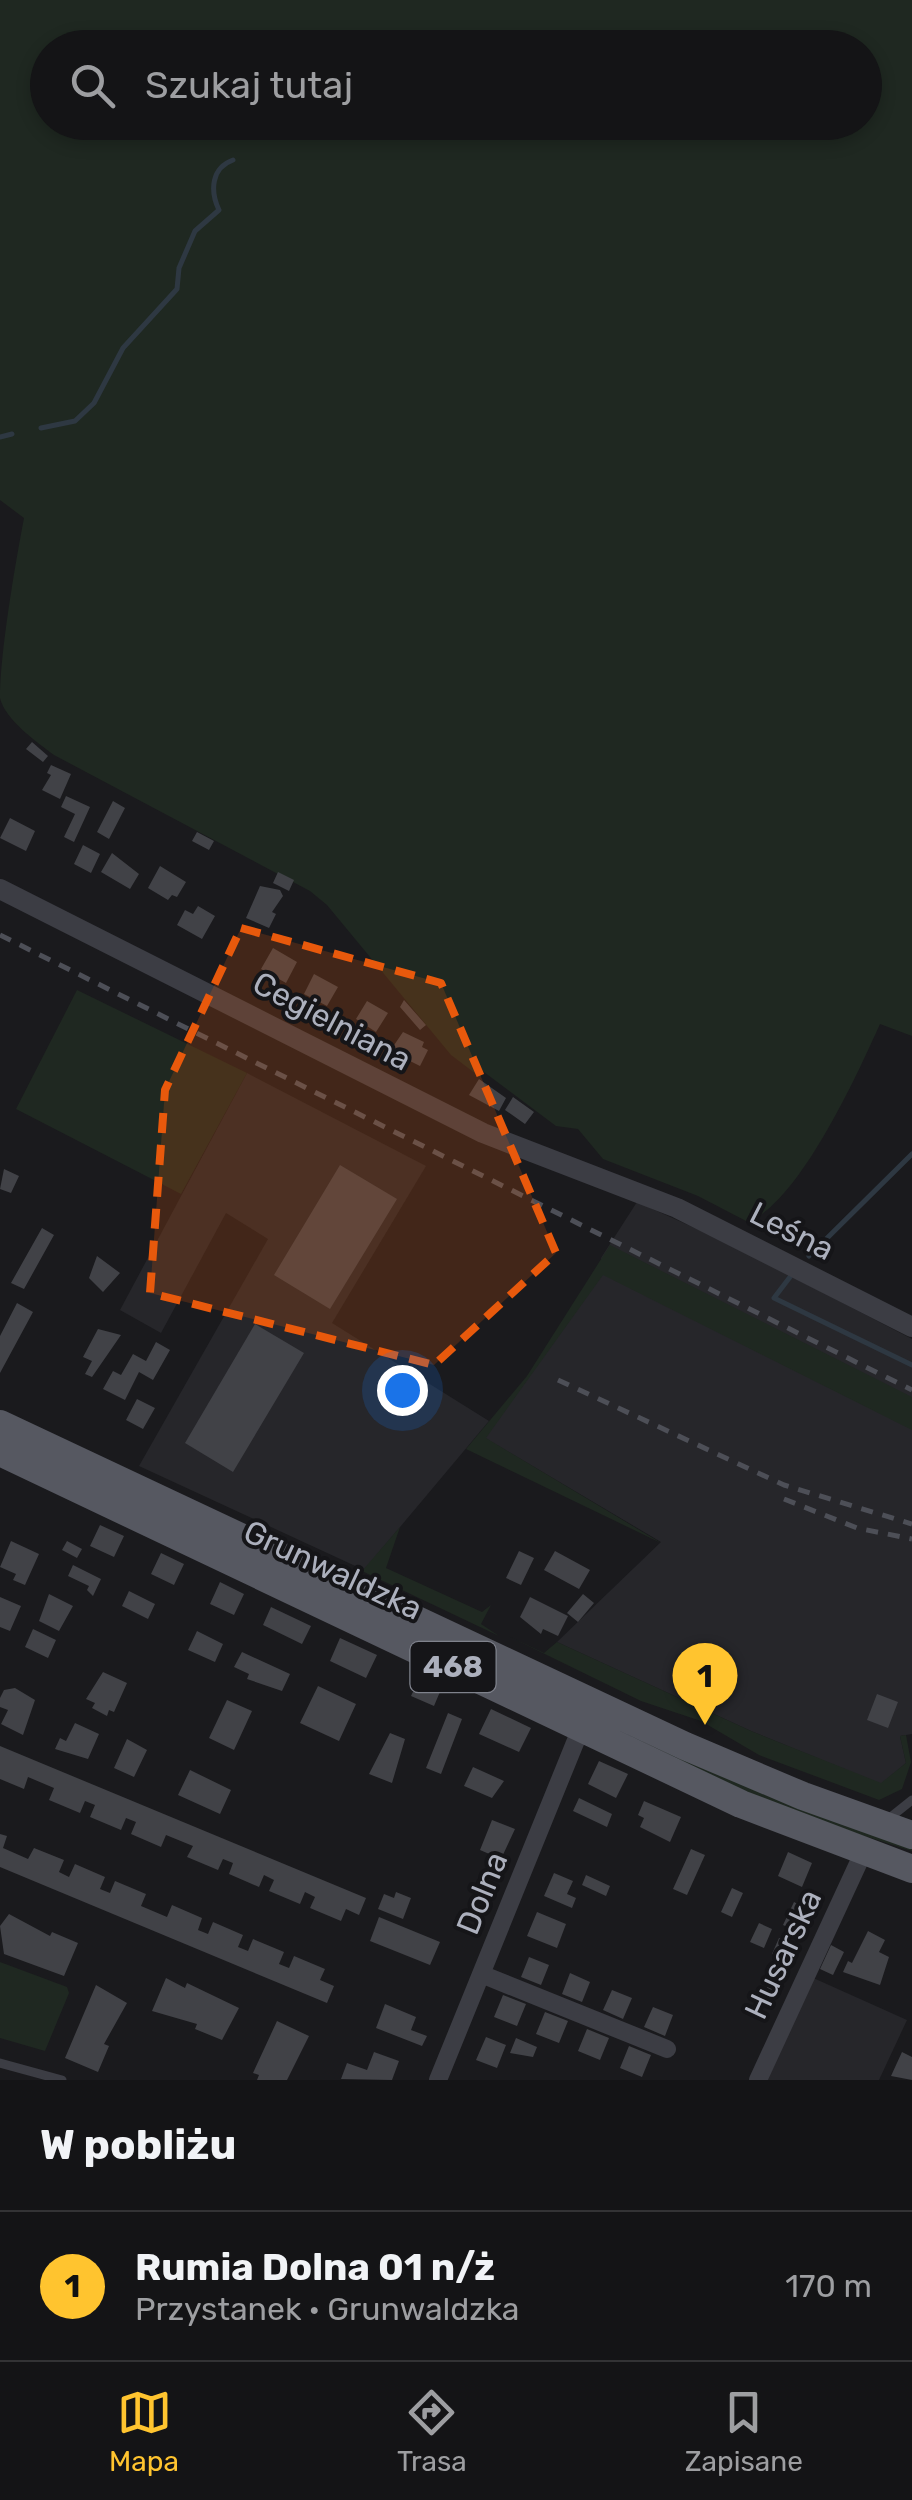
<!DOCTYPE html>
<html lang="pl">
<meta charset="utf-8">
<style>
body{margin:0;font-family:Rubik,sans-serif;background:#212123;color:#f1f3f6}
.you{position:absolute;left:402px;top:1390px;width:35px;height:35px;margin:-25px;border:8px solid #fff;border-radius:50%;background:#1a73e8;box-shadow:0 0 0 15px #1a73e833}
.badge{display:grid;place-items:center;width:65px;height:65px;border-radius:50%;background:#ffc42f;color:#111;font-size:32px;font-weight:700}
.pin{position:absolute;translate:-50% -82px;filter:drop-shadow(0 2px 5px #0008)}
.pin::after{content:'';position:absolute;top:52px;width:35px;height:30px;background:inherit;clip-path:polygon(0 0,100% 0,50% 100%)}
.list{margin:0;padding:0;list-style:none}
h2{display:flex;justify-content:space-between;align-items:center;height:130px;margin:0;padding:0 40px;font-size:42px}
h2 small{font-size:32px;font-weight:400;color:#9d9ea1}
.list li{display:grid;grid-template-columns:65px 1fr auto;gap:30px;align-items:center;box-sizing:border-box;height:150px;padding:0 40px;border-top:2px solid #333335}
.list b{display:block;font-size:38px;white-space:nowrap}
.list p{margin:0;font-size:32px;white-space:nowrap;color:#9d9ea1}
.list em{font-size:32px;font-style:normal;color:#9d9ea1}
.icon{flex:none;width:55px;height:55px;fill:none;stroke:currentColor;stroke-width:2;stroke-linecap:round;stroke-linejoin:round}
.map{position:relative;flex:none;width:912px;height:2080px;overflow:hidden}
.search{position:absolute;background:#141416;box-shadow:0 5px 15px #0003;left:30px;right:30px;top:30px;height:110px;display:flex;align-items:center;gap:25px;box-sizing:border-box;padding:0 35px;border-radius:55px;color:#9d9ea1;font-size:38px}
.sheet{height:280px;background:#141416}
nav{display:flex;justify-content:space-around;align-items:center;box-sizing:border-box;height:140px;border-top:2px solid #333335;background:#141416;font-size:28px;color:#9d9ea1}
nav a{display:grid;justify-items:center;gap:5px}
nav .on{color:#ffc42f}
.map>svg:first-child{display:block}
.built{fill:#26262a}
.green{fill:#1f2821;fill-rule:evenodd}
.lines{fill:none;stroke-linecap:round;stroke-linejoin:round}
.stream{stroke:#2e3842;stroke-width:5}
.building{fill:#414247}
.service{stroke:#3c3d44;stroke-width:9}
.minor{stroke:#3c3d44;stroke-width:18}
.tertiary{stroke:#3c3d44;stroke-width:20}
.primary{stroke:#565861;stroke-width:28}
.rail{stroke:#4d4f57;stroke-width:5;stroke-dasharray:12 10;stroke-linecap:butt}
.marked{fill:#e8590c;fill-opacity:0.2;stroke:#e8590c;stroke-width:8;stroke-dasharray:20 12;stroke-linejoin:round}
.labels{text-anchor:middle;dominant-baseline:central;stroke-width:8;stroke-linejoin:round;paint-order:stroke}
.shield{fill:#151518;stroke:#7f828c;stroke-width:2.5}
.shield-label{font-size:30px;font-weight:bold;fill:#acb0bd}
.street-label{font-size:32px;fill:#acb0bd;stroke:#151518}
</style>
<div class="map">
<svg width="912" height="2080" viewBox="0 0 912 2080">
<rect width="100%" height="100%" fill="#1a1a1d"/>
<path class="built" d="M 247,1073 L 426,1166 L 332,1323 L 489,1421 L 364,1570 L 139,1466 L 268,1239 L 226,1213 L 161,1333 L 120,1310 Z
M 637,1202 L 728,1243 L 912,1339 L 912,1734 L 900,1736 L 906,1763 L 881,1784 L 751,1731 L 557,1642 L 661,1542 L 485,1438 L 602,1275 L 601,1258 Z
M 811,1977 L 907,2020 L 879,2080 L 764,2080 Z"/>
<path class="green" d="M 0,0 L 912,0 L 912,1036 L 880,1024 C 857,1075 800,1201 748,1222 L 698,1196 L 603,1159 L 578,1129 L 556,1126 L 484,1072 L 480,1077 L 451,1055 L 327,905 L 310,891 L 54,755 C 37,742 5,720 0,698 C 0,653 15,565 24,518 L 0,500 ZM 48,48 L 864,48 L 864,122 L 48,122 Z
M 77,990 L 247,1073 L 181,1194 L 16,1109 Z
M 610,1245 L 912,1397 L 912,1430 L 603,1275 L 486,1438 L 661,1543 L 466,1449 L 527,1376 Z
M 400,1527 L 386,1568 L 482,1612 L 491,1605 L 481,1624 L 499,1636 L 362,1571 Z
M 508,1636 L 544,1653 L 557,1642 L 751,1731 L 881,1783 L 906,1763 L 900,1736 L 906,1735 L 911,1762 L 902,1789 L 879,1800 L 759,1755 L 701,1721 L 641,1701 Z
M 589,1713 L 912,1847 L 912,1851 L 795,1814 L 587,1718 Z
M 0,1962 L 67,1987 L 69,1993 L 45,2051 L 0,2038 Z"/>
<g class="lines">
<path class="stream" d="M 41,428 L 75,421 L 94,403 L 123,348 L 177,289 L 179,268 L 195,231 L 219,210 C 210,191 211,168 233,160
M 0,437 L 12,434
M 809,1256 L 912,1154
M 790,1277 L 774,1298 L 912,1365"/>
</g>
<path class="building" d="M 32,742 L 48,756 L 43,762 L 26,749 Z
M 51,765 L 71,774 L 60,799 L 42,790 L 51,775 L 47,773 Z
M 66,796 L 90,807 L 74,842 L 64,837 L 75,814 L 61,807 Z
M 113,801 L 125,808 L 109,839 L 97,832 Z
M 10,818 L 35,831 L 26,851 L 0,838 Z
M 197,832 L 214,841 L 209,850 L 192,841 Z
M 83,845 L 100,854 L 91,873 L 74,864 Z
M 112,853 L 139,874 L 130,889 L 101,872 Z
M 160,866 L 186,882 L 177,897 L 172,895 L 168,900 L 148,888 Z
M 278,872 L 294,880 L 289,891 L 273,883 Z
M 260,886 L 280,890 L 283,896 L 272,912 L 276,914 L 269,928 L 246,918 Z
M 198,906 L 215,916 L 202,939 L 177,925 L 185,910 L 193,914 Z
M 273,948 L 297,962 L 286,983 L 261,969 Z
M 314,974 L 338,987 L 327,1006 L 304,994 Z
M 404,1000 L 426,1025 L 420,1030 L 400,1007 Z
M 367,1001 L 388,1013 L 376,1032 L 356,1019 Z
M 403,1032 L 424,1042 L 422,1047 L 428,1050 L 420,1066 L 390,1051 Z
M 479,1079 L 506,1098 L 499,1111 L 469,1095 Z
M 513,1097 L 534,1112 L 525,1124 L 505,1110 Z
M 340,1165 L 397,1199 L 330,1309 L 274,1275 Z
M 4,1169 L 19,1176 L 11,1193 L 0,1189 Z
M 42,1228 L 54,1235 L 24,1289 L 11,1283 Z
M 97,1256 L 120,1273 L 103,1292 L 89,1278 Z
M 17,1303 L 33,1312 L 0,1373 L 0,1336 Z
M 255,1324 L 304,1353 L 233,1472 L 185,1443 Z
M 98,1329 L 121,1335 L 92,1377 L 85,1374 L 92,1361 L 83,1357 Z
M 156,1342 L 170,1350 L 153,1380 L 139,1372 L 125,1400 L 103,1389 L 113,1371 L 121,1375 L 133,1354 L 146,1361 Z
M 137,1399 L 155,1408 L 143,1429 L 126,1420 Z
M 100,1525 L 124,1536 L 114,1557 L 90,1546 Z
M 11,1541 L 39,1554 L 25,1585 L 13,1580 L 16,1574 L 0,1567 Z
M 67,1541 L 82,1549 L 77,1558 L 62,1550 Z
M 519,1551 L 534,1558 L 521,1585 L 506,1578 Z
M 555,1551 L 590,1570 L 579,1589 L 544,1570 Z
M 161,1553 L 184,1564 L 174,1585 L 151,1574 Z
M 73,1565 L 101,1579 L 93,1596 L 87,1590 L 89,1586 L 68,1576 Z
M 220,1582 L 244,1594 L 234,1615 L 210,1604 Z
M 129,1591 L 155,1604 L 148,1619 L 122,1606 Z
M 49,1594 L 73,1606 L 59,1631 L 39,1621 Z
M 583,1594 L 594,1603 L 578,1622 L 567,1613 Z
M 0,1597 L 21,1606 L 10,1631 L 0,1627 Z
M 530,1597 L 568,1616 L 558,1636 L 543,1629 L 541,1634 L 520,1617 Z
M 271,1607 L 311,1626 L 302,1644 L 263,1625 Z
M 33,1629 L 56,1640 L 48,1658 L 25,1647 Z
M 197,1631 L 223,1644 L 215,1662 L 188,1650 Z
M 340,1638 L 377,1655 L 366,1678 L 330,1661 Z
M 242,1652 L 290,1674 L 282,1691 L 247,1679 L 249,1674 L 234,1667 Z
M 103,1672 L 127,1683 L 114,1712 L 109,1710 L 107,1716 L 92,1708 L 95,1703 L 86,1699 Z
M 420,1677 L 442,1687 L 434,1706 L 411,1696 Z
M 318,1686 L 356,1704 L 339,1741 L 300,1723 Z
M 15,1688 L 35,1700 L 23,1735 L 1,1724 L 8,1710 L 0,1707 L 0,1698 L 4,1690 Z
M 877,1694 L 898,1702 L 888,1728 L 867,1720 Z
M 227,1700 L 252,1711 L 234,1750 L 209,1738 Z
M 491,1709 L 531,1728 L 519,1752 L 479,1734 Z
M 448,1713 L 462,1719 L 441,1774 L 426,1768 Z
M 75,1723 L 99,1734 L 88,1759 L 55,1749 L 60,1738 L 66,1741 Z
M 390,1733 L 405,1739 L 392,1783 L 369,1774 Z
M 127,1739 L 147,1750 L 134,1777 L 114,1768 Z
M 0,1746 L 366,1898 L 359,1915 L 346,1909 L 341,1921 L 310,1908 L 315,1897 L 305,1892 L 300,1904 L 269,1891 L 274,1880 L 264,1875 L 259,1887 L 229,1874 L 233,1863 L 223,1859 L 218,1870 L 187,1857 L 193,1846 L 166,1835 L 161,1847 L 131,1834 L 136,1822 L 126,1818 L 121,1830 L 90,1817 L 95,1805 L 85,1801 L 80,1813 L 49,1800 L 54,1788 L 28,1777 L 24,1789 L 0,1779 Z
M 599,1761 L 628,1774 L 616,1798 L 588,1784 Z
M 473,1767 L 504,1781 L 492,1798 L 464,1786 Z
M 190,1770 L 231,1790 L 220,1814 L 178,1795 Z
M 579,1798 L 612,1814 L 607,1827 L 573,1811 Z
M 644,1801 L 681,1817 L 670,1842 L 640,1827 L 644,1818 L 638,1815 Z
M 492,1820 L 515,1829 L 501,1859 L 480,1850 Z
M 0,1834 L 7,1836 L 3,1848 L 28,1859 L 34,1848 L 64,1860 L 59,1872 L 69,1877 L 75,1864 L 105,1877 L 100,1889 L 110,1893 L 115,1881 L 146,1894 L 141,1906 L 167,1917 L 172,1905 L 202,1918 L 198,1930 L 208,1934 L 213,1922 L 243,1935 L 238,1947 L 248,1951 L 253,1939 L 284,1952 L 279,1964 L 289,1968 L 294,1956 L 325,1969 L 320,1980 L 334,1986 L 327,2003 L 0,1867 Z
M 691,1849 L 705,1855 L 687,1895 L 673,1889 Z
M 788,1852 L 812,1863 L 802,1887 L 778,1876 Z
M 554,1873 L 573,1881 L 567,1894 L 576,1898 L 572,1908 L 544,1896 Z
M 586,1875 L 610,1886 L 606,1896 L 582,1885 Z
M 732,1888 L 743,1893 L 732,1917 L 721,1912 Z
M 396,1892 L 411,1898 L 403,1919 L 378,1909 L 384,1894 L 394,1898 Z
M 794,1902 L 805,1908 L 794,1930 L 783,1925 Z
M 537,1912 L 566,1924 L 557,1948 L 527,1936 Z
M 9,1914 L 50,1936 L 52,1932 L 78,1943 L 64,1976 L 4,1954 L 0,1926 Z
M 379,1917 L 440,1942 L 430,1965 L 370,1941 Z
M 759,1923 L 772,1929 L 764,1948 L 750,1942 Z
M 868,1931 L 885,1940 L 879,1952 L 889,1957 L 880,1985 L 843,1972 L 848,1961 L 852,1963 Z
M 779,1938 L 798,1946 L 791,1963 L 772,1954 Z
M 831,1945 L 844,1952 L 833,1975 L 820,1969 Z
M 529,1957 L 549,1965 L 541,1985 L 521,1977 Z
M 774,1971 L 784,1976 L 776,1993 L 767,1988 Z
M 570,1973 L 590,1982 L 582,2002 L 562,1994 Z
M 166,1978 L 185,1988 L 187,1983 L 239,2008 L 222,2040 L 195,2029 L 197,2024 L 152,2011 Z
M 96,1985 L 127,2003 L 104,2044 L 109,2046 L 98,2072 L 65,2058 Z
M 612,1990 L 632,1998 L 623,2019 L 603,2010 Z
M 503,1995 L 526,2004 L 517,2026 L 494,2017 Z
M 385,2004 L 416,2017 L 411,2030 L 427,2036 L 422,2046 L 376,2028 Z
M 653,2007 L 673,2015 L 665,2036 L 644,2027 Z
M 545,2012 L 568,2021 L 559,2043 L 536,2034 Z
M 277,2021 L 309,2036 L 287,2080 L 257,2080 L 259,2075 L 253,2073 Z
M 587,2029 L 609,2038 L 600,2060 L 578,2051 Z
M 486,2037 L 506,2045 L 497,2068 L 476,2060 Z
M 516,2038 L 537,2047 L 533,2057 L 510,2053 Z
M 629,2046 L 651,2055 L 642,2077 L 620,2068 Z
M 374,2052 L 399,2061 L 392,2080 L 341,2079 L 347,2063 L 367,2070 Z
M 902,2052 L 912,2057 L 912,2080 L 891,2076 Z"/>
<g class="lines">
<path class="service" d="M 887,1820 L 912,1800
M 0,2063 L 62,2080"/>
<path class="minor" d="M 481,1974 L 667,2049
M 438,2080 L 581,1728
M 758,2080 L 863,1853"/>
<path class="tertiary" d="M 0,889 L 483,1133 L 677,1208 L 912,1327"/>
<path class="primary" d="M 0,1424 L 685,1746 L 803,1796 L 912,1835
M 0,1452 L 741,1804 L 912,1869"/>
<path class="rail" d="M 0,935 L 912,1390
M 558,1380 L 784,1485 L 912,1524
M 784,1499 L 857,1528 L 912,1539"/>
</g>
<path class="marked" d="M 241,928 L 441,983 L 556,1253 L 434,1365 L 150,1293 L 165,1090 Z"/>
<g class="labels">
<rect class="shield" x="410.5" y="1642" width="85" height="50" rx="8"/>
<g class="shield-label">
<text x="453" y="1667">468</text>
</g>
<g class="street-label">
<text transform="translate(332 1021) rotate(28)">Cegielniana</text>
<text transform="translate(792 1231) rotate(27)">Leśna</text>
<text transform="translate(333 1570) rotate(25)">Grunwaldzka</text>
<text transform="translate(482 1893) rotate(-68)">Dolna</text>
<text transform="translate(783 1954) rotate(-65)">Husarska</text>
</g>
</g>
</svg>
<div class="you"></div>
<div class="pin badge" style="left:705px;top:1725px">1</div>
<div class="search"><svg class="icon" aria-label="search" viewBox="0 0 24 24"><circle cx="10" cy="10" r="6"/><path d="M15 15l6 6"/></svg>Szukaj tutaj</div>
</div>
<section class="sheet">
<h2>W pobliżu<small></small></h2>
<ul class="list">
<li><span class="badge">1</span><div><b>Rumia Dolna 01 n/ż</b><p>Przystanek · Grunwaldzka</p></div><em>170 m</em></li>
</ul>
</section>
<nav>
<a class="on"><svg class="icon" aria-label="map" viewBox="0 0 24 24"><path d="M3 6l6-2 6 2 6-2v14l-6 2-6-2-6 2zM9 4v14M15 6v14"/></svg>Mapa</a>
<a><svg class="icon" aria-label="directions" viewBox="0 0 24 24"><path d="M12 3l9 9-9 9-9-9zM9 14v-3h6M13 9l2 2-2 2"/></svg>Trasa</a>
<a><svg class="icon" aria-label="saved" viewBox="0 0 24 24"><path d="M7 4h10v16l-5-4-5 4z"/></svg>Zapisane</a>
</nav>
